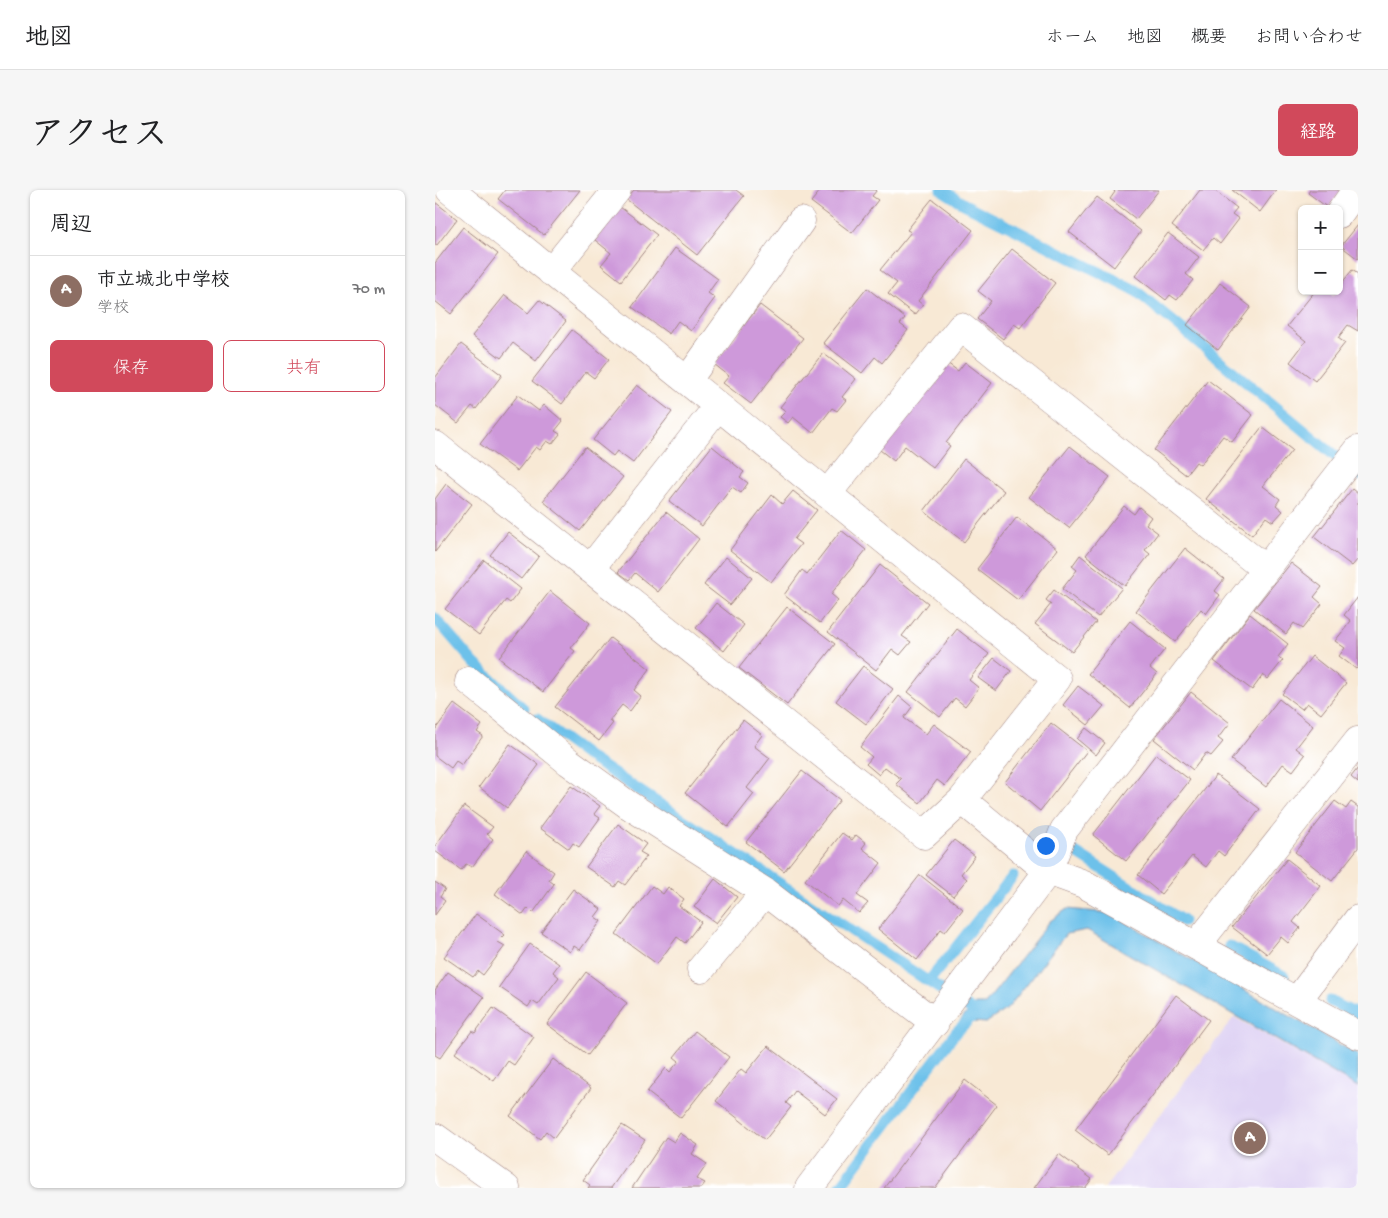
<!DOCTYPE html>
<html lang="ja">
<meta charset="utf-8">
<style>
body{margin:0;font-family:"Gochi Hand","Klee One",sans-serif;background:#f6f6f6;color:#202124}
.controls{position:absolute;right:15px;top:15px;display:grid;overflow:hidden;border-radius:8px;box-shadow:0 1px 4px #0004}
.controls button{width:45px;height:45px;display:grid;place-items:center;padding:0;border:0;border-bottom:1px solid #e0e0e0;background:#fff;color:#202124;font:25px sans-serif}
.you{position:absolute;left:610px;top:655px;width:18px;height:18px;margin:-12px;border:4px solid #fff;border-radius:50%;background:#1a73e8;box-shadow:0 0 0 8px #1a73e833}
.badge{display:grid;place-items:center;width:32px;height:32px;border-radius:50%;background:#d1495b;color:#fff;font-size:16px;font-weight:700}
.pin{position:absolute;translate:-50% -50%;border:2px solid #fff;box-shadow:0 1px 5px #0006}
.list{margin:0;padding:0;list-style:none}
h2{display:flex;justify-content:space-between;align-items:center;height:65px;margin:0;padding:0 20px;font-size:21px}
h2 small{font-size:16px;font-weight:400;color:#757577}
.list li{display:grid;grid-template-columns:32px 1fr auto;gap:15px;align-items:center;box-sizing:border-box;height:70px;padding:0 20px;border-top:1px solid #e0e0e0}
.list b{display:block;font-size:19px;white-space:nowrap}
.list p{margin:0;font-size:16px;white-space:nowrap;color:#757577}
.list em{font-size:16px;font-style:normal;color:#757577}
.actions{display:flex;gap:10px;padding:15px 20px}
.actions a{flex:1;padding:11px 0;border:1px solid #d1495b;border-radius:8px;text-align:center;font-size:18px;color:#d1495b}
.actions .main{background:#d1495b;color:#fff}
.map{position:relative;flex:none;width:923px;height:998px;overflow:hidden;border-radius:8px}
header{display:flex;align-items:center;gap:30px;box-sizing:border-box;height:70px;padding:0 25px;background:#fff;border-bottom:1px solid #e0e0e0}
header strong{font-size:24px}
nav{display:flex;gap:28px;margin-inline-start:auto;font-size:18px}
.intro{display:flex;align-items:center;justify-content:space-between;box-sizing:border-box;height:120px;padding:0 30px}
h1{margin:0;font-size:35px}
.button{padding:12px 22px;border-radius:8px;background:#d1495b;color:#fff;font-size:18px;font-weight:700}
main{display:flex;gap:30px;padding:0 30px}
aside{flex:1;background:#fff;border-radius:8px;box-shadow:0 1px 4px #0004}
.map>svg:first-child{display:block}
.built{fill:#e0d4f4}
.water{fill:#6dc1ea;stroke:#5c708a}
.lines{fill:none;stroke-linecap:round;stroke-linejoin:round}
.stream{stroke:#6dc1ea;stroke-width:11}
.building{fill:#ce99da}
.street-casing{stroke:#a18480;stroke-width:29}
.street{stroke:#fff;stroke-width:28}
</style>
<header>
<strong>地図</strong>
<nav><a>ホーム</a><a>地図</a><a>概要</a><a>お問い合わせ</a></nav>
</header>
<div class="intro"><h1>アクセス</h1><a class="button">経路</a></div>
<main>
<aside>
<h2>周辺<small></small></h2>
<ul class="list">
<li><span class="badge" style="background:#8d6e63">A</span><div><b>市立城北中学校</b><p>学校</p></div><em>70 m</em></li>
</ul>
<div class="actions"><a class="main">保存</a><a>共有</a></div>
</aside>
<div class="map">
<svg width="923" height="998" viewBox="0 0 923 998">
<rect width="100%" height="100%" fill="#fff"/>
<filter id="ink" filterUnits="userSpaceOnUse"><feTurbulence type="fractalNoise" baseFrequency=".02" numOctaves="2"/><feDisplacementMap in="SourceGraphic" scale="10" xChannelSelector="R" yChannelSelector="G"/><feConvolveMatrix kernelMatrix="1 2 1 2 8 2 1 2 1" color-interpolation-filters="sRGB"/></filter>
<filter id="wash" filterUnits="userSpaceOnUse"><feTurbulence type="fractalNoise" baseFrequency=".0096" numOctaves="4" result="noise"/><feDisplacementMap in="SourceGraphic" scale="20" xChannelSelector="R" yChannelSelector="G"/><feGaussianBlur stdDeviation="1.12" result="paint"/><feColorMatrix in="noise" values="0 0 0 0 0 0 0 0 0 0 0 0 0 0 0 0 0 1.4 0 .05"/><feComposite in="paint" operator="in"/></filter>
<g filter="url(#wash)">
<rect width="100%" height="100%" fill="#f8e9d5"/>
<path class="built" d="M 799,827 L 923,897 L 923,998 L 670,998 Z"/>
<path class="water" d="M 632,719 L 675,723 L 923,865 L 923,897 L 652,740 L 631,744 L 573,818 L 551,833 L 525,831 L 540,814 L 550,814 L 615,731 Z"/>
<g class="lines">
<path class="stream" d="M 507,0 L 529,14 L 700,100 L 923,285
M 0,428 L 39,473 L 89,519
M 102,529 L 152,566 L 541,823 L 549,820
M 634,658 L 748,731
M 794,756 L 849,786
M 494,791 L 578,686
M 895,811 L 923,825
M 404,998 L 521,842 L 541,823"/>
</g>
<g id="blocks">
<path class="building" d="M 70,0 L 145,0 L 109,45 L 63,9 Z
M 199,0 L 301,0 L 309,6 L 262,65 L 191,9 Z
M 386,0 L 442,0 L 437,6 L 443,10 L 417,43 L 376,12 Z
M 678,0 L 724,0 L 701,29 L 675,9 L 680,2 Z
M 765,0 L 779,0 L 802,18 L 797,24 L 804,29 L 785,54 L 778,48 L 768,60 L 737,36 Z
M 797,0 L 841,0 L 825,22 Z
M 875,0 L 907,0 L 893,18 L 873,3 Z
M 662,7 L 706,41 L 679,77 L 634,42 Z
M 497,9 L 538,40 L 483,111 L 488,115 L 480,125 L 453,104 L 462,93 L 445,80 L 476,42 L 472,40 Z
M 0,12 L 22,29 L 2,55 L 0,54 Z
M 185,17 L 222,45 L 186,91 L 166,75 L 176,63 L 160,50 Z
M 923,35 L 923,69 L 906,56 Z
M 28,37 L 63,64 L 16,124 L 0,111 L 0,73 Z
M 733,43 L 764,67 L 751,84 L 758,90 L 742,110 L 735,105 L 731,110 L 700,86 Z
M 240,58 L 283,89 L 273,103 L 280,108 L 256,141 L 243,131 L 234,144 L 197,117 Z
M 577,59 L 620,93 L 585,138 L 579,134 L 568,149 L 542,129 L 556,111 L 543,101 Z
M 917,80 L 923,84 L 923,141 L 913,135 L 903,148 L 910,153 L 880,191 L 855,172 L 871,151 L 852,136 L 880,101 L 894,101 L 898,105 L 904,101 L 904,97 Z
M 785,93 L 816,117 L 783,160 L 752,135 Z
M 432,98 L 470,128 L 465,134 L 473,140 L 447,173 L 440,167 L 427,183 L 388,153 Z
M 70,105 L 93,123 L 104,110 L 131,131 L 101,171 L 78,153 L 66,168 L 37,146 Z
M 325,115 L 368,148 L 316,214 L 288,193 L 294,186 L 279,174 Z
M 137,140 L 174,169 L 159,188 L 151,182 L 127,214 L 97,191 Z
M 26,154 L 67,185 L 41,219 L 37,216 L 23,233 L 0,215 L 0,188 Z
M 388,163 L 421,189 L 407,207 L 411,210 L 402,221 L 397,218 L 378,243 L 358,227 L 353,233 L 345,227 L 351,221 L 345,217 Z
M 530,172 L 557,193 L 511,253 L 515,256 L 498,278 L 470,256 L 459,271 L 445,260 L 512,173 L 523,181 Z
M 773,190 L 818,225 L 797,252 L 788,246 L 765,275 L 761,272 L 751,285 L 719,260 Z
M 202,195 L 237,222 L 198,273 L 182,261 L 178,266 L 158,250 Z
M 83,205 L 104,221 L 109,215 L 128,231 L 120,241 L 125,244 L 117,254 L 112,251 L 105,260 L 101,257 L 82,281 L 45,254 Z
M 827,237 L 857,260 L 828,296 L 845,309 L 841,315 L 848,321 L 838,332 L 831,327 L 817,345 L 771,309 Z
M 277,256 L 309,282 L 305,287 L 313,293 L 306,303 L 297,297 L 267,336 L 234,311 Z
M 635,256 L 675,287 L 634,338 L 594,307 Z
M 150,257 L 188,287 L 145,341 L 108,311 Z
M 529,269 L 569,301 L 529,352 L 489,321 Z
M 11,294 L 37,314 L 0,362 L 0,309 Z
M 917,299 L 923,304 L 923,369 L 917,376 L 879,347 Z
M 358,301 L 382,320 L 359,349 L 366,354 L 336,392 L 295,360 L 337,305 L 347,314 Z
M 689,316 L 699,324 L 704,317 L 716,327 L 711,334 L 723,343 L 710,360 L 715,364 L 690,396 L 651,365 Z
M 231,322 L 264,349 L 223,402 L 200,383 L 194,390 L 183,382 Z
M 582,327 L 623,359 L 583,410 L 542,379 Z
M 406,340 L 431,360 L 396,404 L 403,410 L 385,433 L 349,405 L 367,380 L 372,384 Z
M 73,342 L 104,366 L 86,389 L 55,365 Z
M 750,358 L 789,389 L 780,401 L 785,405 L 771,424 L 766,419 L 740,452 L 701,421 Z
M 645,365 L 687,398 L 663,427 L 627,399 L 642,380 L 637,376 Z
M 291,367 L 317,388 L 295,415 L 269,395 Z
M 49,370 L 86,399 L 75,413 L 71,410 L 44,445 L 10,419 Z
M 856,373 L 887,397 L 879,407 L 887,414 L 867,439 L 859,433 L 851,444 L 819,419 Z
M 445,375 L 493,413 L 467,446 L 476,452 L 465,465 L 457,459 L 441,480 L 393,442 Z
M 619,400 L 661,432 L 637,462 L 600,434 L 616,414 L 611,410 Z
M 115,401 L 155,433 L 136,458 L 140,461 L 108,502 L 64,468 Z
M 923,407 L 923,477 L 921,479 L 904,466 L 910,458 L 900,451 L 916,431 L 909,425 Z
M 281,413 L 309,435 L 289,461 L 261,438 Z
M 352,417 L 400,454 L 352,515 L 304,478 Z
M 815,424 L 853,454 L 843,467 L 848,470 L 833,489 L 828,485 L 817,500 L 779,471 Z
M 695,431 L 730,459 L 715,478 L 722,484 L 695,518 L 653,484 Z
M 522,439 L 554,464 L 534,490 L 544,498 L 530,516 L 520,508 L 505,527 L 473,502 Z
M 175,448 L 215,479 L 199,500 L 206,506 L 195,521 L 187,515 L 174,531 L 178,533 L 164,551 L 120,517 Z
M 877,466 L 911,493 L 886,524 L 872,513 L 867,519 L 847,504 Z
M 559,468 L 576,481 L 561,501 L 543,488 Z
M 428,476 L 458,499 L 431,534 L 401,511 Z
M 643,496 L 669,516 L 653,535 L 628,515 Z
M 756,502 L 795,533 L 783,548 L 788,552 L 776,566 L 771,563 L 758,580 L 719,549 Z
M 464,506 L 477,517 L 469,528 L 491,544 L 499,534 L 536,562 L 510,596 L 502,590 L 485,613 L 461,594 L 466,589 L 450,577 L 444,585 L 431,574 L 437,567 L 425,557 Z
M 844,509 L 878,536 L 861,558 L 870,565 L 858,581 L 848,574 L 831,597 L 796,570 Z
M 19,514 L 47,535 L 42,542 L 48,546 L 27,575 L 21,571 L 16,578 L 0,566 L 0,540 Z
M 308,530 L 327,545 L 319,556 L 335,568 L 312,598 L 319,604 L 293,637 L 250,603 Z
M 616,533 L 652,561 L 605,621 L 570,592 Z
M 651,538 L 670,553 L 661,565 L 642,549 Z
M 75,554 L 104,575 L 72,618 L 44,597 Z
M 721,564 L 755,590 L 691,671 L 658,645 Z
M 923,578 L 923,593 L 916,587 Z
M 367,581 L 405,610 L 349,681 L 311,652 Z
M 781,585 L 825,619 L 789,666 L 783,661 L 771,677 L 757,666 L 726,704 L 703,685 Z
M 136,596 L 165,616 L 159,624 L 165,628 L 144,657 L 138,653 L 134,659 L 105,638 Z
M 900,611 L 911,619 L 916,612 L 923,617 L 923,658 L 897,691 L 860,662 Z
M 29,616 L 58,637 L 52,644 L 58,649 L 37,677 L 31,674 L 26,680 L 0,661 L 0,656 Z
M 183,634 L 211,654 L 205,662 L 212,666 L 190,695 L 184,691 L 180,697 L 151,677 Z
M 407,643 L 417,650 L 421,645 L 431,653 L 427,658 L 446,673 L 422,705 L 433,713 L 424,723 L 408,710 L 403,716 L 370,690 Z
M 519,650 L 540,666 L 526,684 L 532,689 L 518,706 L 491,685 Z
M 91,661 L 119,682 L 114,690 L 119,694 L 98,723 L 93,718 L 88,725 L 60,704 Z
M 852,669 L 886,696 L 858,732 L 865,738 L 853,753 L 846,747 L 832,764 L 797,737 Z
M 485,685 L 528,719 L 510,742 L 506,739 L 482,770 L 443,739 Z
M 280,689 L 302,707 L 281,733 L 259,717 Z
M 0,692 L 10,699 L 5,707 L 10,711 L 0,725 Z
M 217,696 L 228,704 L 233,697 L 249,709 L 244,716 L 266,732 L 250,753 L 242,747 L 222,774 L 181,744 Z
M 138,699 L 166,719 L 160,727 L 166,731 L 145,760 L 139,756 L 135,762 L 106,742 Z
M 41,724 L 70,745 L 63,752 L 70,756 L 48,785 L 43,781 L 38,787 L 9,767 Z
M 95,754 L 124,774 L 118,782 L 124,787 L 103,815 L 97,811 L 93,817 L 64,797 Z
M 13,782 L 49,807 L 5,868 L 0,865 L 0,800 Z
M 151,782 L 192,813 L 153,865 L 112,834 Z
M 741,805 L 774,830 L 673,965 L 640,940 Z
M 58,818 L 99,847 L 79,875 L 73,871 L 59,891 L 20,863 L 37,841 L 40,843 Z
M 260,841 L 294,867 L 246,928 L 212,902 L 231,878 L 235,882 L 244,871 L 239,867 Z
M 333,856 L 402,909 L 390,924 L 360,901 L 351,913 L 356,917 L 330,950 L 281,911 L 306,879 L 311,883 Z
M 118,869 L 156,898 L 119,948 L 111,941 L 105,949 L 75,926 Z
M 530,890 L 562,915 L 500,998 L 449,998 Z
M 187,935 L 210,950 L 176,998 L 153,998 L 155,995 L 148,990 Z
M 245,943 L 263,955 L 257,964 L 272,974 L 262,989 L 270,993 L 266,998 L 197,998 L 231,947 L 239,952 Z
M 624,964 L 657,989 L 650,998 L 599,998 Z"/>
</g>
</g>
<g filter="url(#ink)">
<use href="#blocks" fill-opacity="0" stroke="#a18480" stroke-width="1"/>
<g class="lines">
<g class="street-casing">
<path id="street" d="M 15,0 L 622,489 L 527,610 L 613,681 L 649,694 L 923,845
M 904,24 L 921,0
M 116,82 L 182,0
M 252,191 L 366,31
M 0,255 L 489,645 L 527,610
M 392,304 L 526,137 L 830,379
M 155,379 L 283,216
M 34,491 L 134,572 L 192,614 L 330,702 L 500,833
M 761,756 L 923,551
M 266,779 L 330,702
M 862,811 L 923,729
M 0,947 L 71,998
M 374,998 L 613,681 L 629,640 L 923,260"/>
</g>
<use href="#street" class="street"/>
</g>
</g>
</svg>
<div class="controls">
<button>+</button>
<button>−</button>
</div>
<div class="you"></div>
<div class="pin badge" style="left:815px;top:948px;background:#8d6e63">A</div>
</div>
</main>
